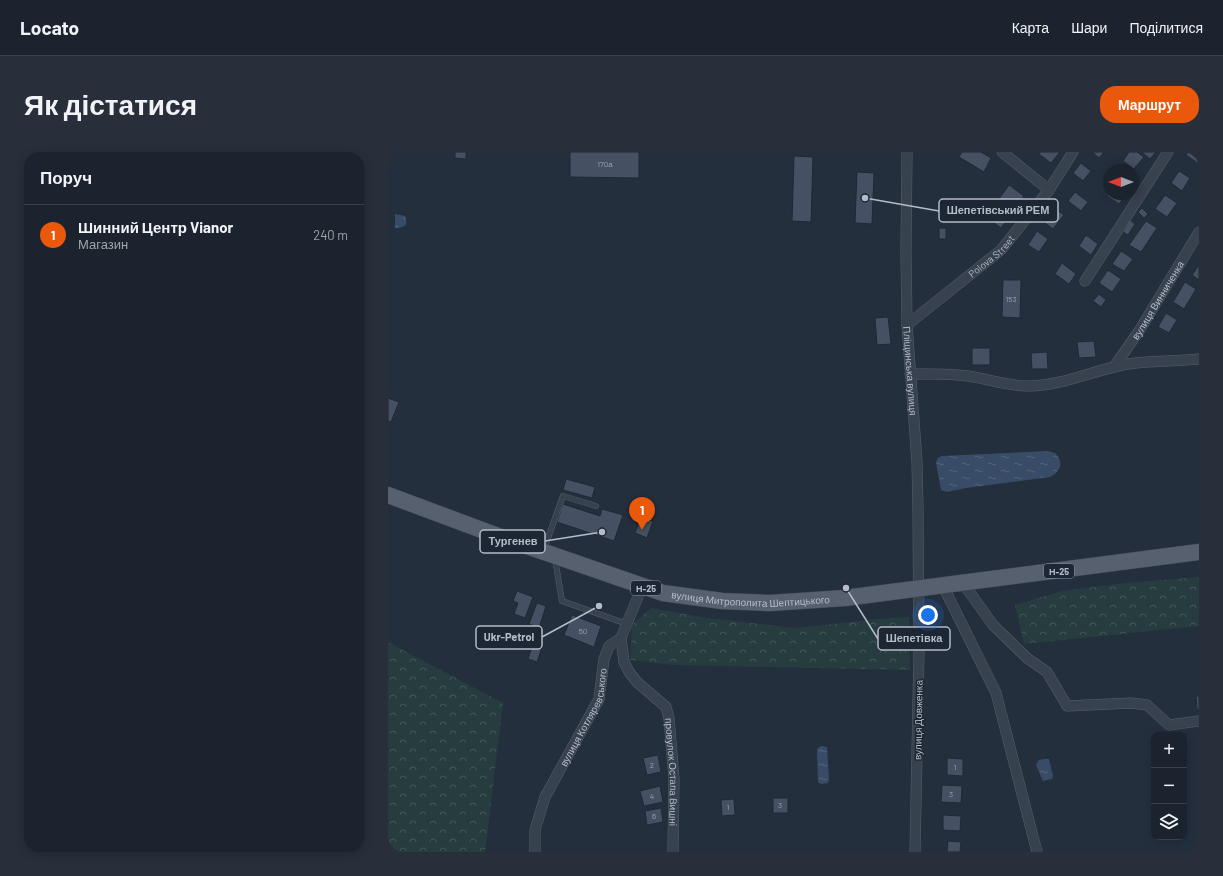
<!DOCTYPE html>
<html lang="uk">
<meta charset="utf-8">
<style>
body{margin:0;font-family:Barlow,sans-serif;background:#282f3a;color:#f1f3f6}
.controls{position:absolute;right:12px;bottom:12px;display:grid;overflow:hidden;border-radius:8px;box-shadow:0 2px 10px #0003}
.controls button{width:36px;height:36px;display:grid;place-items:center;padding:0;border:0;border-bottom:1px solid #39404a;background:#1b232e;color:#f1f3f6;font:20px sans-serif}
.compass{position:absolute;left:715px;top:12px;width:36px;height:36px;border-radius:50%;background:#1b232e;box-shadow:0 2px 10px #0003;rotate:270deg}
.you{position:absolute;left:540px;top:463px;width:14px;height:14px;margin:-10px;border:3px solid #fff;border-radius:50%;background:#1a73e8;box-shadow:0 0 0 6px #1a73e833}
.badge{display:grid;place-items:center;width:26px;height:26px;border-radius:50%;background:#ea580c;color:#fff;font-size:13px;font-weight:700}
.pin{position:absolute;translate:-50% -33px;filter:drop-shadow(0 1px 2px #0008)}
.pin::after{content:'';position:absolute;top:21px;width:14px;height:12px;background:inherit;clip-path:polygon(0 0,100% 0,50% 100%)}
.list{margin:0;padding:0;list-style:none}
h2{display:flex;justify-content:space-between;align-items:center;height:52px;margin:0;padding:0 16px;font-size:17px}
h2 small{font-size:13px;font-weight:400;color:#a0a4aa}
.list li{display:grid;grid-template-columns:26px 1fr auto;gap:12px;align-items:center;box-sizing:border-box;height:60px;padding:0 16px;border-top:1px solid #39404a}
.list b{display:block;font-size:15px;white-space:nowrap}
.list p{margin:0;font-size:13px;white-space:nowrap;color:#a0a4aa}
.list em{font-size:13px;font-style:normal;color:#a0a4aa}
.icon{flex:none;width:22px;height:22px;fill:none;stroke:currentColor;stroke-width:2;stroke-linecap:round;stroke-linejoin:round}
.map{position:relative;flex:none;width:811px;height:700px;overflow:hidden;border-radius:16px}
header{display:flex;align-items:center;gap:24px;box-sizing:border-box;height:56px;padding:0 20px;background:#1b232e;border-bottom:1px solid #39404a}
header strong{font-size:19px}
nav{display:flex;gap:22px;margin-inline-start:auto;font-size:14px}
.intro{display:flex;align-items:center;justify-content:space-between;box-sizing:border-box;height:96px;padding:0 24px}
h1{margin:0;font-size:28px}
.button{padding:10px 18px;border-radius:16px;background:#ea580c;color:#fff;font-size:14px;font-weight:700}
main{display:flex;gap:24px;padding:0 24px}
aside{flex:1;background:#1b232e;border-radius:16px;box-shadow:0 2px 10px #0003}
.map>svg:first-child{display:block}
.forest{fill:url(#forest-crowns)}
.water{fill:url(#water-ripples)}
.building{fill:#455162;stroke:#1f2835}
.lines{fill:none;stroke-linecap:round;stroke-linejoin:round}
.lane-casing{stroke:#565f6c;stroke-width:6}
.street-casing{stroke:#565f6c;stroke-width:11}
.primary-casing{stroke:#414a57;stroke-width:17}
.lane{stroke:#38414e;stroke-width:5}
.street{stroke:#38414e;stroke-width:10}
.primary{stroke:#56606e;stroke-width:16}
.labels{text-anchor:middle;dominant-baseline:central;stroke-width:3;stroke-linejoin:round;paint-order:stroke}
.number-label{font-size:8px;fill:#98a1af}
.shield{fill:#1d2633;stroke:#878f9c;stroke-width:1}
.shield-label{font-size:9px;font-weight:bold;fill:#b4bcc9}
.street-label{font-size:10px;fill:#b4bcc9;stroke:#1d2633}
.leader{fill:none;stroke:#b4bcc9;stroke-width:1.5}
.callout-dot{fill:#b4bcc9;stroke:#1d2633;stroke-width:1.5}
.callout{fill:#1d2633;stroke:#b4bcc9;stroke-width:1.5}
.callout-label{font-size:11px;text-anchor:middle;font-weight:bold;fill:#b4bcc9}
</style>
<header>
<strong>Locato</strong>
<nav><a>Карта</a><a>Шари</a><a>Поділитися</a></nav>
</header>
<div class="intro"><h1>Як дістатися</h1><a class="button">Маршрут</a></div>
<main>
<aside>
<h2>Поруч<small></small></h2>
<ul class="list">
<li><span class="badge">1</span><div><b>Шинний Центр Vianor</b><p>Магазин</p></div><em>240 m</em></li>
</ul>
</aside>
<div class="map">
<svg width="811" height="700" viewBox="0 0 811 700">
<defs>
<pattern id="forest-crowns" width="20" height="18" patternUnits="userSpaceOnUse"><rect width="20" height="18" fill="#263c3f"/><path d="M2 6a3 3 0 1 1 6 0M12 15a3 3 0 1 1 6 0" fill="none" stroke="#435659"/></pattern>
<pattern id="water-ripples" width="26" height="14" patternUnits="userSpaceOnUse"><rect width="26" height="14" fill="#394c67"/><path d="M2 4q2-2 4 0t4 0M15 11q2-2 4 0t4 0" fill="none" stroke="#53647b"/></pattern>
</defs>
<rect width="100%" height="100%" fill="#242f3e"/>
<path class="forest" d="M 811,425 L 811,474 L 636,492 L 627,453 L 674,439 L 737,431 Z
M 263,456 L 319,466 L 408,476 L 490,467 L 521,465 L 522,518 L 286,513 L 242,508 L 244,473 Z
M 0,490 L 115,551 L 97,700 L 0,700 Z"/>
<path class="water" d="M 7,62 L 17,64 C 21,74 15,76 7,76 Z
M 659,299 L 667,301 C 676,310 673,319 662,325 L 578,336 L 559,340 L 553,338 L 548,310 L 550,306 L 554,304 Z
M 433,594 L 439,595 L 441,627 L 440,631 L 433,632 L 430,630 L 429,598 L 430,596 Z
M 657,607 L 661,607 L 665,624 L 664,627 L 655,629 L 648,613 L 651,608 Z"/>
<path class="building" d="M 67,0 L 78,0 L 78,7 L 67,6 Z
M 182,0 L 251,0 L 251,26 L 182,25 Z
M 574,0 L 593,0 L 603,6 L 596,20 L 571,5 Z
M 652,0 L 672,0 L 663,11 L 651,2 Z
M 704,0 L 716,0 L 711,6 Z
M 741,0 L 749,0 L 756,5 L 746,17 L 735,9 Z
M 754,0 L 768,0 L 762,7 Z
M 800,0 L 811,0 L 811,12 L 798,3 Z
M 406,4 L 425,5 L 423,70 L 404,69 Z
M 693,11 L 703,19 L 695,29 L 685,21 Z
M 791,19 L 802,26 L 794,39 L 783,31 Z
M 469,20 L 486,21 L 484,72 L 467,71 Z
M 621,33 L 636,44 L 613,76 L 598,65 Z
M 687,40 L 700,50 L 693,59 L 680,49 Z
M 721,41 L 721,42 L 738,43 L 731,52 L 719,44 Z
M 777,43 L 789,51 L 779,65 L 767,57 Z
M 665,55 L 676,63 L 665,77 L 654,69 Z
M 754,56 L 760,62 L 756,66 L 750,60 Z
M 742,68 L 747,72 L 740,83 L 735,80 Z
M 758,69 L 769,76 L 753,100 L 741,93 Z
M 551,76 L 558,76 L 558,87 L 551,87 Z
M 649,79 L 660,87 L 651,100 L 640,93 Z
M 698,83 L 710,92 L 703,103 L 691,94 Z
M 733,99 L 745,107 L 736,119 L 724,112 Z
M 674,111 L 688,122 L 681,132 L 667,122 Z
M 811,113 L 811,128 L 804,123 Z
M 720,118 L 733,127 L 724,140 L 711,131 Z
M 615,128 L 633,128 L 632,166 L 614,165 Z
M 797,130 L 808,137 L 796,157 L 785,150 Z
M 711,142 L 718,148 L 713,155 L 705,149 Z
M 778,161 L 789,168 L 781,181 L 770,175 Z
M 500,165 L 503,192 L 489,193 L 487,166 Z
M 706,189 L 708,205 L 691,206 L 689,190 Z
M 584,196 L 602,196 L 602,213 L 584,213 Z
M 659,200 L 660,217 L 644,217 L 643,201 Z
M 0,246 L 11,250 L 3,270 L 0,269 Z
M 178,327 L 207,335 L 204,346 L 175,338 Z
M 175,352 L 212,364 L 214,357 L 235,363 L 226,389 L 169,370 Z
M 253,365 L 265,369 L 259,386 L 247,381 Z
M 129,439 L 145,445 L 137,466 L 126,462 L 130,451 L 125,449 Z
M 149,451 L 158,454 L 151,476 L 141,472 Z
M 184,463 L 213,474 L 206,495 L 176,483 Z
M 145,492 L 154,495 L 149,510 L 140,507 Z
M 808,544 L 811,544 L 811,558 L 809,558 Z
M 270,603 L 273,620 L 259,623 L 255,606 Z
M 559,606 L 575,607 L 575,624 L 559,623 Z
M 554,633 L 574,634 L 573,651 L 553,650 Z
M 272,634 L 275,650 L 256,654 L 252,639 Z
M 385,646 L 400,646 L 400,661 L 385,661 Z
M 346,647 L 347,663 L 334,664 L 333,648 Z
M 273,656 L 275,670 L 259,673 L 257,659 Z
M 555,663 L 573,664 L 572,679 L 555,678 Z
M 560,689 L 573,690 L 572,700 L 559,700 Z"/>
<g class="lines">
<g class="lane-casing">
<path id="lane" d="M 156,397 L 175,344 L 208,354
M 167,407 L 174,449 L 239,472"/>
</g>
<g class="street-casing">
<g id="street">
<path id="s1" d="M 519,0 L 518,99 L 519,173 L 529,310 L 530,358 L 531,500 L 527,700"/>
<path d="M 614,0 L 661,38"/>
<path d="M 697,129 L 780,0"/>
<path id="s2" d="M 519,173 L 613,98 L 661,38 L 685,0"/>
<path id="s3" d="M 726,215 L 751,179 L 811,80"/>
<path d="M 522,222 C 541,222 561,221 580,224 C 601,227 621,235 643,234 C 675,233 704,219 735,213 C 760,208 786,210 811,207"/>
<path d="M 575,431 L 605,473 L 639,506 L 659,520 L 679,554 L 743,551 L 759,553 L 781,573 L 811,569"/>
<path d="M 555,434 L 608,541 L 649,700"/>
<path id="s4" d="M 233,486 L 236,510 L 241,520 L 249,530 L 278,555 L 281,566 L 286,627 L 285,700"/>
<path id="s5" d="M 147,700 L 147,678 L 157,645 L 211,547 L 216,507 L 221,494 L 233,486 L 254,435"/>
</g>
</g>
<g class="primary-casing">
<g id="primary">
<path id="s6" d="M 0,343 L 110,384 L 275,441 L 334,449 L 382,451 L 457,446 L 811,400"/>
</g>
</g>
<use href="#lane" class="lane"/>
<use href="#street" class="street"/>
<use href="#primary" class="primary"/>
</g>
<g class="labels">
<g class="number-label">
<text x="217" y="12">170а</text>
<text x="623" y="147">153</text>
<text x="195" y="479">50</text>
<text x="264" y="613">2</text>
<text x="567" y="615">1</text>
<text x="563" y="642">3</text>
<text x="264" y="644">4</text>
<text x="392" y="653">3</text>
<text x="340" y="655">1</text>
<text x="266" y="664">6</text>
</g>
<g class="shield">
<rect x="656" y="412" width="30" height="14" rx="3"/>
<rect x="243" y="429" width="30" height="14" rx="3"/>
</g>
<g class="shield-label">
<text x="671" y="419">Н-25</text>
<text x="258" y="436">Н-25</text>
</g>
<g class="street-label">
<text stroke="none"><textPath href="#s2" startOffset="109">Polova Street</textPath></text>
<text stroke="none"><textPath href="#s3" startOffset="80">вулиця Винниченка</textPath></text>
<text stroke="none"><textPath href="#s1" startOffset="219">Пліщинська вулиця</textPath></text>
<text stroke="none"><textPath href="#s6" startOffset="380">вулиця Митрополита Шептицького</textPath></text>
<text stroke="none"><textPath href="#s5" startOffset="146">вулиця Котляревського</textPath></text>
<text transform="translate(530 568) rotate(-89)">вулиця Довженка</text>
<text stroke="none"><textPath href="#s4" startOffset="152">провулок Остапа Вишні</textPath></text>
</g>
</g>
<path class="leader" d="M477 46L551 59M214 380L157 389M211 454L154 485M458 436L490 487"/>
<g class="callout-dot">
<circle cx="477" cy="46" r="4"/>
<circle cx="214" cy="380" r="4"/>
<circle cx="211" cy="454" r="4"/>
<circle cx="458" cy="436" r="4"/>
</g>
<g class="callout">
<rect x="551" y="47" width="119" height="23" rx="4"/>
<rect x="92" y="378" width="65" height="23" rx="4"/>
<rect x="88" y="474" width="66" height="23" rx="4"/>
<rect x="490" y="475" width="72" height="23" rx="4"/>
</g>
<g class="callout-label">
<text x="610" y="62">Шепетівський РЕМ</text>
<text x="125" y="393">Тургенев</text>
<text x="121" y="489">Ukr-Petrol</text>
<text x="526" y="490">Шепетівка</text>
</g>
</svg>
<div class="controls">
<button>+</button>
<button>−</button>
<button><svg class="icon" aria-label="layers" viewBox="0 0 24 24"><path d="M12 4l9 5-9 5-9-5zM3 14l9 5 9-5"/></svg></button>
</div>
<svg class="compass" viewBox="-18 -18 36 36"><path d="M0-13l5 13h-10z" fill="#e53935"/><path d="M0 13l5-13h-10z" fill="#a0a4aa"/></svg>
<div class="you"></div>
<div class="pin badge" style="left:254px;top:378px">1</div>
</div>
</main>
